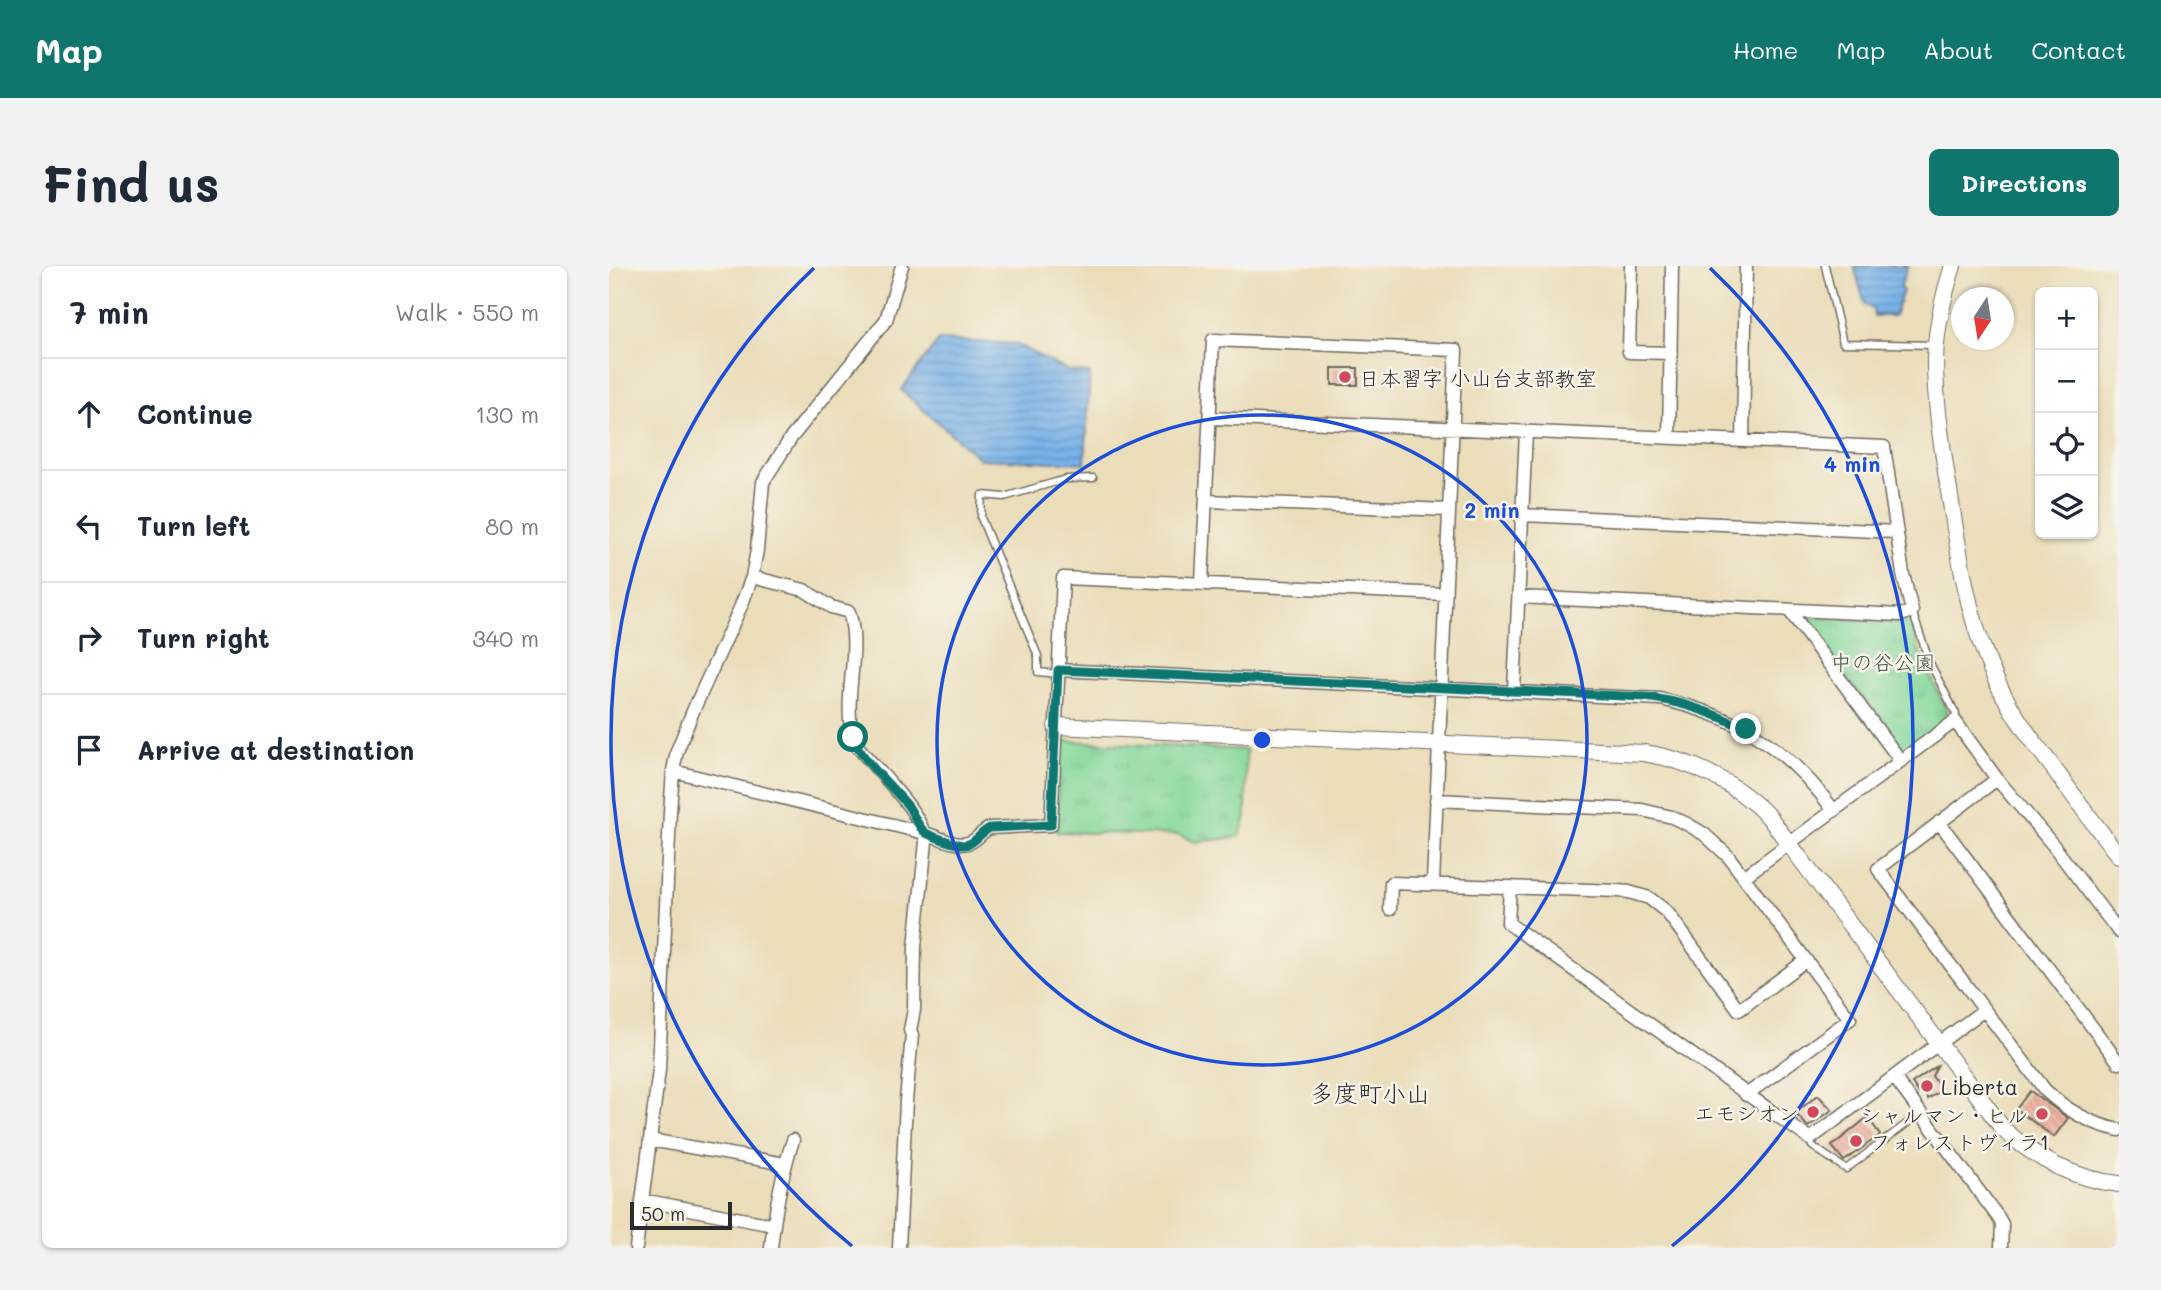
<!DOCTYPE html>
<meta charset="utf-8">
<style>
body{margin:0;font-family:Mali,"Klee One",sans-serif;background:#f2f2f3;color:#1f2937}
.controls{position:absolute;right:21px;top:21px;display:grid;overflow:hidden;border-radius:10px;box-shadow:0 2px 5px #0004}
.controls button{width:63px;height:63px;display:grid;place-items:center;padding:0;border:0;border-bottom:2px solid #e0e1e3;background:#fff;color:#1f2937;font:35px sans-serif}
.compass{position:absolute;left:1342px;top:21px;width:63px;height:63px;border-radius:50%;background:#fff;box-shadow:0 2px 5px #0004;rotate:192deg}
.scale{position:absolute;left:21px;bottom:18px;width:102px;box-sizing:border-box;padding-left:7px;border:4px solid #2b2b2b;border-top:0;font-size:19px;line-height:24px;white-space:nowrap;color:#2b2b2b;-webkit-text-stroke:5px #f7f3e8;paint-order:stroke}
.stop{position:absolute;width:21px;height:21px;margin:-16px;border:5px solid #0f766e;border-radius:50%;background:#fff}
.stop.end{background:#0f766e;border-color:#fff;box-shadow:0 2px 7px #0008}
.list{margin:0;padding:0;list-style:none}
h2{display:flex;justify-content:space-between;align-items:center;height:91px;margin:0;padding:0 28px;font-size:30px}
h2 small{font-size:23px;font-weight:400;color:#747a83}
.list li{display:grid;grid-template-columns:46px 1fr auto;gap:21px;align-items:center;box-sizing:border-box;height:112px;padding:0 28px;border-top:2px solid #e0e1e3}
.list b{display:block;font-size:26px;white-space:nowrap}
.list em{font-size:23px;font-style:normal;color:#747a83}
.icon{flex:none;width:38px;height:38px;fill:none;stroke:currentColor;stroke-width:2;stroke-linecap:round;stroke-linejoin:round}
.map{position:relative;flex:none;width:1510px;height:982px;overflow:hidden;border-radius:10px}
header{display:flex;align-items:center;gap:42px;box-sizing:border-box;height:98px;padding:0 35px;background:#0f766e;color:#fff}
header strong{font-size:33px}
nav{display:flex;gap:38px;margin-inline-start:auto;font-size:24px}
.intro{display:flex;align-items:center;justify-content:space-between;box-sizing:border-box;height:168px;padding:0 42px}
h1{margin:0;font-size:49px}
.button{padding:18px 32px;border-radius:10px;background:#0f766e;color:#fff;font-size:24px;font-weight:700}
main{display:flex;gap:42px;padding:0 42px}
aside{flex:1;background:#fff;border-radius:10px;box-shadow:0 2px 5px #0004}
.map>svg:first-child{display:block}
.park{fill:url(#park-tufts);stroke:#568162;stroke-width:2}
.water{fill:url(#water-rules);stroke:#526e8a;stroke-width:2}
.building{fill:url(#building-back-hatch)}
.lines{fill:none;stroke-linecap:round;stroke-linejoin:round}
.service-casing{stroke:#6e695d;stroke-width:9}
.minor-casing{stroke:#6e695d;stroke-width:15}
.tertiary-casing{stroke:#6e695d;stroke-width:18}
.service{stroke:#fff;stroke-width:6}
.minor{stroke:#fff;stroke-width:12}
.tertiary{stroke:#fff;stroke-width:16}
.route{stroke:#0f766e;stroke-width:9}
.ring{fill:none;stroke:#1d4ed8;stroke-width:3.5}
.poi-dot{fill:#d1495b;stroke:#f7f3e8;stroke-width:2.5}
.labels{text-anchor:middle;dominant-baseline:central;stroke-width:5;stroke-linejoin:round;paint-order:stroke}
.poi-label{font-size:21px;fill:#2b2b2b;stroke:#f7f3e8;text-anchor:start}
.park-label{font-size:21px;fill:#415647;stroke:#f7f3e8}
.quarter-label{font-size:24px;fill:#2b2b2b;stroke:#f7f3e8}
.centre{fill:#1d4ed8;stroke:#f7f3e8;stroke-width:3.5}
.ring-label{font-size:21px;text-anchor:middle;font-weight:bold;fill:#1d4ed8;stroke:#f7f3e8;stroke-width:5;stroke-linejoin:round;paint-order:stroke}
</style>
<header>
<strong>Map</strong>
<nav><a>Home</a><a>Map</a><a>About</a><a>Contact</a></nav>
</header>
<div class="intro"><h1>Find us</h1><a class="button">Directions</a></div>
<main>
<aside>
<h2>7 min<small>Walk · 550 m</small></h2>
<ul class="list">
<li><svg class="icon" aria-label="ahead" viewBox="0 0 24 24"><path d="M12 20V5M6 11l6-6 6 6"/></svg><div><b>Continue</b></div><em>130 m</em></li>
<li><svg class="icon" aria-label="left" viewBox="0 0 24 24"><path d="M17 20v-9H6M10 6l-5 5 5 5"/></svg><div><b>Turn left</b></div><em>80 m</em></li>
<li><svg class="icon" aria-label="right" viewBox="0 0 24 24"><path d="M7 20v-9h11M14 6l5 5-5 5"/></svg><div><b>Turn right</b></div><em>340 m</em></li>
<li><svg class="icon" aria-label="arrive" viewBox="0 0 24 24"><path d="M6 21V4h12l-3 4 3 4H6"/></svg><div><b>Arrive at destination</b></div></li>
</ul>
</aside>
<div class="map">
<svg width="1510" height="982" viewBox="0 0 1510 982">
<defs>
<pattern id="park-tufts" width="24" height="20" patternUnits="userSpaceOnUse" patternTransform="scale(1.75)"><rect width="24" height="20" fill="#82d79a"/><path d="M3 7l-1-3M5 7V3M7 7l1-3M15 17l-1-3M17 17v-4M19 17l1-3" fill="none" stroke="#70b985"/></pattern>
<pattern id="water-rules" width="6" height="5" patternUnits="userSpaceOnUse" patternTransform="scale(1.75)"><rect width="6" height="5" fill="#78b2e9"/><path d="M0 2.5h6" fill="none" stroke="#6391bd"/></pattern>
<pattern id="building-back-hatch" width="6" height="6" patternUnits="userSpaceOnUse" patternTransform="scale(1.75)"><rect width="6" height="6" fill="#ecb1a1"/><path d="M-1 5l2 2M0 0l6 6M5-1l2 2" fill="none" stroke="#cb988b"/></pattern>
</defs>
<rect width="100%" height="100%" fill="#f7f3e8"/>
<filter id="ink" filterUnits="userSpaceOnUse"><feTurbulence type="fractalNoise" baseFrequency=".0143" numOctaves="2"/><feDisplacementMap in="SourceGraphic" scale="14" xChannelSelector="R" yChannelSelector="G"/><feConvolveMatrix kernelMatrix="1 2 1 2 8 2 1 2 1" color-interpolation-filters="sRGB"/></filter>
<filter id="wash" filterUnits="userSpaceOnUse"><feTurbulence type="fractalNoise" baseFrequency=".00686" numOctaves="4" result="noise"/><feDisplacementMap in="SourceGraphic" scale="28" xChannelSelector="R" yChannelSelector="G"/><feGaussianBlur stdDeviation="1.57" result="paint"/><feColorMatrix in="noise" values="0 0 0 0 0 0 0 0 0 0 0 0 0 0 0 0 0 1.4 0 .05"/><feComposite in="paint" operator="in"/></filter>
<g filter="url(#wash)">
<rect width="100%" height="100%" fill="#eaddba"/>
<path class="park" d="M 1200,351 L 1302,357 L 1312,391 L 1341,451 C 1337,464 1309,478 1296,484 L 1290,482 L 1197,355 Z
M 457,475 L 637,484 L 637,551 L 630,571 L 585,576 L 571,569 L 447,566 L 452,479 Z"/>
<path class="water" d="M 1245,0 L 1299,0 L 1291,22 L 1294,25 L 1285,50 L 1265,50 L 1264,43 L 1256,39 Z
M 330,74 L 407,78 L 459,105 L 481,107 L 476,197 L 371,193 L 292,124 Z"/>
<g id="blocks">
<path class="building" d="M 723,102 L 749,102 L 749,119 L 723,119 Z
M 1328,800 L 1323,810 L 1333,824 L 1319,833 L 1312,824 L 1310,827 L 1303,817 Z
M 1421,825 L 1459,852 L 1445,871 L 1407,843 Z
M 1209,829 L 1223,844 L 1199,861 L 1186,847 Z
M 1259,851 L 1271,869 L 1235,895 L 1223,880 Z"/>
</g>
</g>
<g filter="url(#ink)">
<use href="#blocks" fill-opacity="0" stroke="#6e695d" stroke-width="2"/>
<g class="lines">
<g class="service-casing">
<path id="service" d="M 1216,0 L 1234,77 L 1325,79
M 1303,345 L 1321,397 L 1347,448 L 1346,455
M 449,408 L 429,406 L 429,390 L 372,252 L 373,229 L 395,231 L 457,213 L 484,212
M 1201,873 L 1203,880 L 1237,903 L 1312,847"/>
</g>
<g class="minor-casing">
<path id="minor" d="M 1022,0 L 1020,86 L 1062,87
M 602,152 L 1275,181 L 1294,308 L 1303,345 L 1292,349 L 910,331
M 1060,172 L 1063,0
M 1134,175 L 1137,0
M 597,235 L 840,244
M 913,249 L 1288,266
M 143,311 L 195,324 L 222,341 L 240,346 C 253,388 232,433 245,476 C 265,503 313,544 317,576 L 306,680 L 305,744 L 301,764 L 303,769 L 297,835 L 290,982
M 593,317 L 604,74 L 847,84 L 824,617
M 1180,344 L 1291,494
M 449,404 L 1051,433 C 1126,449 1180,482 1225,545
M 905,425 L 917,166
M 64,505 L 316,567 C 329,571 349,582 362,576 C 370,572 373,565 381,562 L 442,559 L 454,312 L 836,328
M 1388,513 L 1269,603 L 1436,824 C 1457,844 1482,858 1510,864
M 827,534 L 1033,544 L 1063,551 L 1078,558 L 1095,568 L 1119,590 L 1241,753 L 1137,829
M 1330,556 L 1510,797
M 1136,610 L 1346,455 L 1388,513 L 1444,579 L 1510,666
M 901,621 L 899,657 L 1201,873 L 1375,744
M 781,643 L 782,617 L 1009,625 L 1020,626 L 1040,632 L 1058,646 L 1130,744 L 1197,694
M 1285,811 L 1389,951 L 1393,958 L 1392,982
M 41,874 L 176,898
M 33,934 L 164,959
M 27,982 L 50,804 L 61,546 L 64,505 L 68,485 L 84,445 L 132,340 L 143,311 L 148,284 L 154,216 L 182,172 L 277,54 L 293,0
M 162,982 C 166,945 172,910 184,874"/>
</g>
<g class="tertiary-casing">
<path id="tertiary" d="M 1344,0 C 1334,31 1327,61 1326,94 C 1326,140 1334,186 1341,231 C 1352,302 1362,372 1398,435 C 1409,455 1423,474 1437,492 C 1461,525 1485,558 1510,590
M 447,460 L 1035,487 C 1084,495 1126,516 1160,551 L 1395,864 C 1429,894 1465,913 1510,918"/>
</g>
<use href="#service" class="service"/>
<use href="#minor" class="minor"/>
<use href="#tertiary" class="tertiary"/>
</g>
</g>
<g class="lines" filter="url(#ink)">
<path class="route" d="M 244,471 C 252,494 283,520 299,540 C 305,548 309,562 317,567 C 322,570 348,579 354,579 C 366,579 371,566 381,562 L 442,559 L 449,404 L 1036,431 C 1072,435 1105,447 1137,463"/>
</g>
<g class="ring">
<circle cx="653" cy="474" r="325"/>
<path d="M243 980A651 651 0 0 1 205 2M1101 2A651 651 0 0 1 1063 980"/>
</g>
<g class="poi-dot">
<circle cx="736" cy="111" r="7"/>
<circle cx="1318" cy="820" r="7"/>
<circle cx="1204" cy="846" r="7"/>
<circle cx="1433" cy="848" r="7"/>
<circle cx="1247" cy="875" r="7"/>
</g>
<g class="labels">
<g class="poi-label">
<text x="750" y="111">日本習字 小山台支部教室</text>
<text x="1332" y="820">Liberta</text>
<text x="1190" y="846" text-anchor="end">エモシオン</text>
<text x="1419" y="848" text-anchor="end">シャルマン・ヒル</text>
<text x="1261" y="875">フォレストヴィラ1</text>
</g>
<g class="park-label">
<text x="1274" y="395">中の谷公園</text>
</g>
<g class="quarter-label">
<text x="761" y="826">多度町小山</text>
</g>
</g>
<circle cx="653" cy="474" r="10" class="centre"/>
<g class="ring-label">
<text x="1243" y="206">4 min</text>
<text x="883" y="252">2 min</text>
</g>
</svg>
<div class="controls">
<button>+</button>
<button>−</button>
<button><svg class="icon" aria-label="locate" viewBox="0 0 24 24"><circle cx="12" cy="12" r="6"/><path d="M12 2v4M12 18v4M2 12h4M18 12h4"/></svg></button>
<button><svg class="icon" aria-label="layers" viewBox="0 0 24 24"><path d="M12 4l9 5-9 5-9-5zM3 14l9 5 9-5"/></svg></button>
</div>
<svg class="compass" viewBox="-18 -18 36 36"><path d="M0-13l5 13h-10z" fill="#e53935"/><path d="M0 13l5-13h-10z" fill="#747a83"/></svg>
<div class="scale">50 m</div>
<div class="stop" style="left:244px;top:471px"></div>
<div class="stop end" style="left:1137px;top:463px"></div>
</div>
</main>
